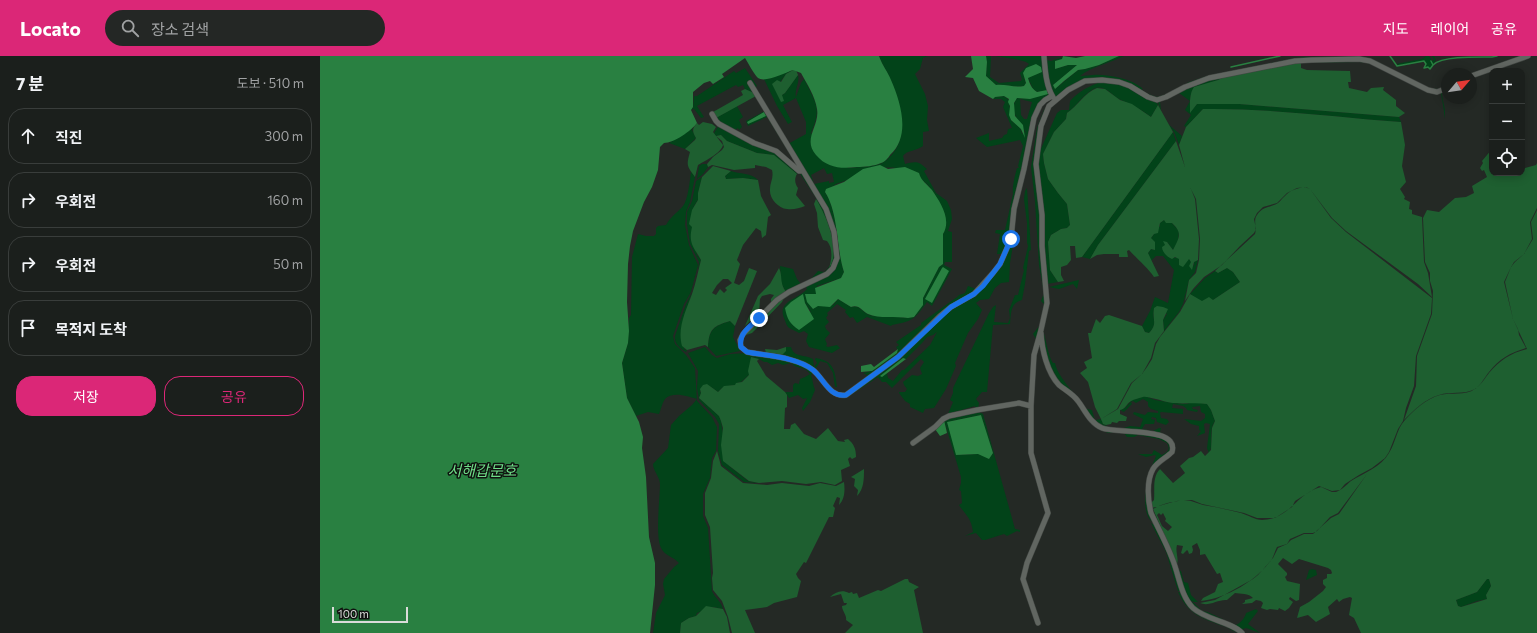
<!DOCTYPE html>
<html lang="ko">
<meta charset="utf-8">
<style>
body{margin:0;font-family:Commissioner,"Noto Sans KR",sans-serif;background:#242725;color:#f1f3f6}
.controls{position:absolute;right:12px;top:12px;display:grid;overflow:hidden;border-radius:8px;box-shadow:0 2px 10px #0003}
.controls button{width:36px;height:36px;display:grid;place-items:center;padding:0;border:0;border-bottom:1px solid #393d3b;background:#1b1f1c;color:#f1f3f6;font:20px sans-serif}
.compass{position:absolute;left:1121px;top:12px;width:36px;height:36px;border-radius:50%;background:#1b1f1c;box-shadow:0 2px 10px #0003;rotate:61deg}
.scale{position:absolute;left:12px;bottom:10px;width:76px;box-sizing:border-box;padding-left:4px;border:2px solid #d9dcd9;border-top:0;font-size:11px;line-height:14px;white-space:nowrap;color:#d9dcd9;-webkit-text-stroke:3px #0f110f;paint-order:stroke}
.stop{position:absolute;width:12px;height:12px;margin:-9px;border:3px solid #1a73e8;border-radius:50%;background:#fff}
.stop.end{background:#1a73e8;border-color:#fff;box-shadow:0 1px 4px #0008}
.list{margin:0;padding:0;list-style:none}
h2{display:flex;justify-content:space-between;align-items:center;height:52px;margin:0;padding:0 16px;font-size:17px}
h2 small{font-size:13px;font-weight:400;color:#a0a2a3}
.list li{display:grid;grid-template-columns:26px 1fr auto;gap:12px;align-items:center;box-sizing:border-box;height:56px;margin:0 8px 8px;padding:0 8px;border:1px solid #393d3b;border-radius:16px}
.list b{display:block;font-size:15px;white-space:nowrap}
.list em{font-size:13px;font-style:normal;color:#a0a2a3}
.actions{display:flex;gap:8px;padding:12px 16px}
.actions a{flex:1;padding:9px 0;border:1px solid #db2777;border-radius:16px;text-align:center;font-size:14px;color:#db2777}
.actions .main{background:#db2777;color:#fff}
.icon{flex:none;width:22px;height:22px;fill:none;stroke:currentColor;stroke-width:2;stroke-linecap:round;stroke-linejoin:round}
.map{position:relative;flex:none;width:1217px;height:577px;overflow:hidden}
header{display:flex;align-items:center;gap:24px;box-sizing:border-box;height:56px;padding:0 20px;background:#db2777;color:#fff}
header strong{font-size:19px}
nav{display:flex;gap:22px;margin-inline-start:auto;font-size:14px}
.search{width:280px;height:36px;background:#242725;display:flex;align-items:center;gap:10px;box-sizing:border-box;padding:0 14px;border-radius:22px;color:#a0a2a3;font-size:15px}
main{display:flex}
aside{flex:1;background:#1b1f1c}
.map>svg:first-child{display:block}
.green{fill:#024319;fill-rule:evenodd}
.forest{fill:#1e5f30;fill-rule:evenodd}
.water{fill:#298041}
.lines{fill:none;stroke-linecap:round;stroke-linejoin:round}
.stream{stroke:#298041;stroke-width:1.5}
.minor-casing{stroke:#424743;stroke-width:6}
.minor{stroke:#616661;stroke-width:5}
.route{stroke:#1a73e8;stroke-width:5}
.labels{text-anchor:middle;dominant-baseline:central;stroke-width:3;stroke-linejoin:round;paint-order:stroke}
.water-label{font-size:15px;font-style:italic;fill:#6fdd88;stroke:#0f110f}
</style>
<header>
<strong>Locato</strong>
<div class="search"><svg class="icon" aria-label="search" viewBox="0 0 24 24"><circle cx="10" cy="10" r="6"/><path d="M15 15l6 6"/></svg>장소 검색</div>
<nav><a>지도</a><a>레이어</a><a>공유</a></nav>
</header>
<main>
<aside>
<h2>7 분<small>도보 · 510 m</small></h2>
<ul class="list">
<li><svg class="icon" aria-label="ahead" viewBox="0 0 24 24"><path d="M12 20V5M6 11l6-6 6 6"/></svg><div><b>직진</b></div><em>300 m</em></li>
<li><svg class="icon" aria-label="right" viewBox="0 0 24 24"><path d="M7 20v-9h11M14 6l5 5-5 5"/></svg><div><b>우회전</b></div><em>160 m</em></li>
<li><svg class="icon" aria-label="right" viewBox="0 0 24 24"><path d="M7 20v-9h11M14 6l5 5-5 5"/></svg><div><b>우회전</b></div><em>50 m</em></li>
<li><svg class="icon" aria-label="arrive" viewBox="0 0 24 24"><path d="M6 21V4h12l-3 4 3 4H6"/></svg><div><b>목적지 도착</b></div></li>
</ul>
<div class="actions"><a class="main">저장</a><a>공유</a></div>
</aside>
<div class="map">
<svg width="1217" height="577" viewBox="0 0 1217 577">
<rect width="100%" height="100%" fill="#242925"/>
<path class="green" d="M 559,0 L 608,0 L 603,2 L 600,13 L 595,18 L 605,38 L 608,50 L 607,64 L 609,75 L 603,76 L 603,90 C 597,95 587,94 583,100 L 585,108 C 595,105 599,105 607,113 L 604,115 L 616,137 L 627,145 L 631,154 L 632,163 L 628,175 L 632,176 L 632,206 L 625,206 L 624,209 L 632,213 L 612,250 L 607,246 C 594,264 593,265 572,269 L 571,270 L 547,261 L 537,267 L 533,261 L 530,262 L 525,256 L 526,254 L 517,248 L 507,257 L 508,259 L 506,262 L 509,266 L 505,270 L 506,273 L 510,277 L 505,283 L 507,288 L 506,290 L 508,291 L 517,289 L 520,292 L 512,297 L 489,291 L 486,285 L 488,278 L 484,275 L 479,277 C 476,275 470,273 468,271 C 466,269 465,264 464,262 C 457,245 479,243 487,233 L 485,229 L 516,210 L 512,165 L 468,88 L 486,78 L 486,66 L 476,42 L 463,49 L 472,66 L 468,68 L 457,50 L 444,23 L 448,23 L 473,14 L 466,18 L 460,26 L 462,39 L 465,37 L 478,19 C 480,27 474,34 476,41 L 481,27 L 484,23 C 496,47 502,52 491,77 L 528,112 C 537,111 555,111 562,107 C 591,90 582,50 571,25 C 568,16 562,9 559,0 ZM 563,111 C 568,112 572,111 576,112 C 583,114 592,118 599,122 C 613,129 632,163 623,178 L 623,208 L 619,211 L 603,242 L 603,249 L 594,261 L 588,262 C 576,260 562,262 550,259 C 543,257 540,248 531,251 L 518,243 L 513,249 L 497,250 L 493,253 L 485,238 L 496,238 L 497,230 L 521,222 L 524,216 C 516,192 519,158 505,136 L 516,128 ZM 504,112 L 507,118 L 512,117 L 514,126 L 509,127 L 509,125 L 494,128 L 491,119 ZM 471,246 L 485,247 L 491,256 Z
M 666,0 L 671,0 L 670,21 L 679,27 L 701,25 L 702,23 L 700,17 L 709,8 C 704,3 684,2 676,0 L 722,0 L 729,40 L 714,57 L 692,175 L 682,198 L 677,198 L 680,178 L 675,177 L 676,174 L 685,174 L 693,138 C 692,131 695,119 697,112 L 699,112 L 698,110 L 703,90 L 700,84 L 667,91 L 656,82 L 669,77 L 669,85 L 682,82 L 684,79 L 687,78 L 688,73 L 692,72 L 683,51 L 685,46 L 681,43 L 673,43 L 675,41 L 684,40 L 689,44 L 691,64 L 701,73 L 702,78 L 705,76 C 699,64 688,55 697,42 L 710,43 L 727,34 L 717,36 L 713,33 L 708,22 L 704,22 L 706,27 L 704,30 C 694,32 686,28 676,29 L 666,20 L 667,6 ZM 700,43 L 712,46 L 707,63 L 704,63 L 701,59 Z
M 725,0 L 726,4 L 731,5 L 743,1 L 742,3 L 735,5 L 735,13 L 748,9 L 757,9 L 733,29 L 735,33 L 758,14 L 765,13 L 779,9 L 799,0 L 804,0 C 790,7 771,11 760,20 C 765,20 769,19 773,19 C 788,18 811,23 822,32 L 823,36 L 837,41 L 850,37 L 869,26 L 887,20 L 961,5 L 984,1 L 1047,2 L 1056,5 L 1108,32 L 1118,33 L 1127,30 L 1127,31 L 1117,35 L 1108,33 L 1055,5 L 1039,2 L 992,2 L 975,4 L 888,21 L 875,25 L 846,40 L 837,43 L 828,40 L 805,27 L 776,23 L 764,24 L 759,26 L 736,42 C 727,33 726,12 725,0 Z
M 1106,0 L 1109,0 L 1112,5 L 1114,4 L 1112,0 L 1114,0 L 1116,4 L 1110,12 L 1108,11 L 1105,11 L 1106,8 L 1104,5 L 1079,9 L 1076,8 L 1102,3 Z
M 985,5 C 1006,4 1034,2 1054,8 L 1106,35 L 1115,37 L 1122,36 C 1122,47 1127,52 1124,63 C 1125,54 1122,46 1121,37 L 1112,37 L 1106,35 L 1054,8 L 1039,6 L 976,7 L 904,21 L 898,24 L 874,32 C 869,38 870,48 870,56 L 877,48 L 919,48 L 1079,61 L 1081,66 C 1015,61 949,52 883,53 L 866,71 L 864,70 L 871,59 L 865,54 L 870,45 L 859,37 L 840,45 L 841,56 L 838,46 L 839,44 C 852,40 863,32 876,28 C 907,17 952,9 985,5 Z
M 425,12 L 437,30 L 434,32 L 434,37 L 425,33 L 423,29 L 418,31 L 416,29 L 377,50 L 384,61 L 381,62 L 374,53 L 371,54 L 373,51 L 374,40 L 377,40 L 414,15 L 416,17 Z
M 776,24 L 804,29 L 826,42 L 836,45 L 838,49 L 831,61 C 821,53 812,49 801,44 C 791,40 784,26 772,34 C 762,40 756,51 747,57 L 746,63 L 734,76 L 723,98 L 724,107 L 728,123 L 738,137 L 747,148 L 750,169 L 747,172 L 741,173 L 731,179 L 728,186 L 730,214 L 738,226 L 727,228 L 726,226 L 722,189 L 723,158 L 722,142 L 717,108 L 722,69 L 726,58 L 734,46 L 749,34 L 758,29 L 766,25 ZM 771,25 L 781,26 C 769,30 759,35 750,45 L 749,54 L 741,54 L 737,57 L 719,97 C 720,70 724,54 746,37 C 753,32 762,27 771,25 Z
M 733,43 L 728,49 L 715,97 L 726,247 L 712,300 L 716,283 L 713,278 L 720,269 L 724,248 L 721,245 L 724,237 L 719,209 L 715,146 L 711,111 L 717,72 L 724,54 Z
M 417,50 L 423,61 L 419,64 L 422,71 L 419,74 L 418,72 L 415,74 L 400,67 L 396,62 Z
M 445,55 L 479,113 L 447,61 L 428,70 L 426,65 Z
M 848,68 L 862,80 L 859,89 L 854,76 Z
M 399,69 L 453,96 L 482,117 L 498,140 L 496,142 L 479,116 L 477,118 L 454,99 L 437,97 L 407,85 L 401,79 L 396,80 L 394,77 Z
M 373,72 L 372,74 L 376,82 L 365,93 L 349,87 Z
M 853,76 L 856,85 L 778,189 L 770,203 L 762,201 Z
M 382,108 L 387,108 L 388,111 L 383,118 L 377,123 L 379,110 Z
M 411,115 C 419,118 432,117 438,124 L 423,122 L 406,123 L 405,120 Z
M 371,116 L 375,121 L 370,146 L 366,156 L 365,169 L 369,189 L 378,209 L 371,236 L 364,248 L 353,280 L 355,288 L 366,299 L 375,312 L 377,345 L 392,361 L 397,371 L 396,395 L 392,402 L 390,422 L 383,438 L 383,460 L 388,472 L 392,535 C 395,542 401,545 403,553 L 393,551 L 377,557 L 376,560 L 369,562 L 361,567 L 360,577 L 333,577 L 336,557 L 345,539 L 343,528 L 344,523 L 354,511 L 359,507 C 354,501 345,500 341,492 C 335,479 340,443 340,428 C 340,421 333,415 333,408 L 348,392 L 351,369 L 359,360 L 372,349 L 377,343 C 368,340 352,335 345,343 C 342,347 341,354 339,358 L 328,356 L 316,360 L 307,342 L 302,307 L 308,287 L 309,262 L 311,259 L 312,201 L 318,178 L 326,180 L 334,180 L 336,178 L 336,172 L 338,170 L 346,169 C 351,160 357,157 363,150 C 368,144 370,124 371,116 Z
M 382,121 L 378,137 L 378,144 L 374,150 L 372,171 L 377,199 L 381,204 L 378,214 L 379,206 L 370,188 L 367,169 L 367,156 L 372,145 L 376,125 Z
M 707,132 L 711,194 L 709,195 L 705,228 L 702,244 C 690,247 691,258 690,268 L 673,269 L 667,336 L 662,336 L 656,343 L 659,347 L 658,353 L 656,353 L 655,350 L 628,358 L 633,346 L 630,344 L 633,337 L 633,332 L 669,257 L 673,251 L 676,249 L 674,266 L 688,267 L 690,262 L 689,254 L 695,239 L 698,239 L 704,214 L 703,212 L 708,190 L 707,187 L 707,167 L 704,143 L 705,135 Z
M 498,142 L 510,166 L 516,202 L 509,214 L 490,224 L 498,215 L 504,216 C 525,200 506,161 496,143 Z
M 695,152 L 694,183 L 690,207 L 689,226 L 681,227 L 675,232 L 669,243 L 660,244 L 656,247 L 662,254 L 658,263 L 648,277 L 635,307 L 636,310 L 626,333 L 614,352 L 605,353 L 603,357 L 590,351 L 590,348 L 585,345 L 579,337 L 579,336 L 585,336 L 587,333 L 584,329 L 583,326 L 592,319 L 598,320 L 602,318 L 600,312 L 604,306 L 601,303 L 572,332 L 566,326 L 562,326 L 558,321 L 531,339 L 526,340 L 551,324 L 624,258 L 661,233 L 689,191 ZM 617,276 L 610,289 L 584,314 L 582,314 L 573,325 L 568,322 L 567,317 L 562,321 L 583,302 L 586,303 L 602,287 L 607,281 L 613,279 Z
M 844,164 L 852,167 L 859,175 L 858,186 L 853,194 L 847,186 C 844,191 845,196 848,201 L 869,203 L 874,210 L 874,206 L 878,204 L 875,216 L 869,224 L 863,248 L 859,256 L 844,275 L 843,264 L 847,258 L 837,250 L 834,253 C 832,264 838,268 829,277 L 825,276 L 822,270 L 830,255 L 835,241 L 848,247 L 854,214 L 843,200 L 836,200 L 831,205 L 828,197 L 831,193 L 835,194 L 831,182 L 840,170 L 840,167 Z
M 460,210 L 473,213 L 477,223 L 481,228 L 466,236 L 461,227 Z
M 907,212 L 913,216 L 920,226 L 893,244 L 882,246 L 870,238 L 885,222 L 895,215 L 898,217 Z
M 759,224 L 757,233 L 753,228 L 739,233 L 729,231 Z
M 659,227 L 662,228 L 656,234 L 630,250 L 586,293 L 531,334 L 525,337 L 545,322 L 547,319 L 543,317 L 552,315 L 578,294 L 576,291 L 579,289 L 576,286 L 601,269 L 601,267 L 637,241 L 639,239 L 645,237 L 648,230 L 656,233 Z
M 372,236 L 368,248 L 364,293 L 367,294 L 366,296 C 360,292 354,288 355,280 L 366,248 Z
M 410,265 L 415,270 L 413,281 L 420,295 L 396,300 L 388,291 C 389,273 394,270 410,265 Z
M 723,274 C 726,283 728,300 733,307 L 735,307 C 737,320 758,342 767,353 L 772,354 L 775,365 C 749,337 723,316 723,274 Z
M 385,291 L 392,299 L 397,302 L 410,298 L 427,297 L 475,306 L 494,316 L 491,319 C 493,325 493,329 495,334 L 490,346 L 483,355 L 482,352 L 487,342 L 483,343 L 478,339 L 469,342 L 465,336 L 473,336 L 473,329 L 475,327 L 479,328 L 480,323 L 485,321 L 490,318 C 485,310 476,313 471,307 L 463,309 L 458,307 L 452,309 L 447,306 L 444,306 L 439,303 L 432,301 L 429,312 L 429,319 L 421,326 L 417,327 L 415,329 L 408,330 L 402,332 L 398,336 L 391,331 L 380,335 L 381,337 L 379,342 L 399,360 L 401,365 L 408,409 L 428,425 L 439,427 L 424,426 L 402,409 L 398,395 L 399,368 L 395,361 L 379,344 L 377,332 L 378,315 L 368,297 Z
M 466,291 L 471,291 C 474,302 484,298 493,303 L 494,311 L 497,307 L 495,303 L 496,302 C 514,305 515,315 517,331 L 515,331 L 513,317 L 507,307 L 500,305 L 498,309 L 495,313 L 460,301 L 465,295 Z
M 825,340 L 835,344 L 853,347 L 866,348 L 875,346 L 887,348 L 891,354 L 895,365 C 888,374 894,389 889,397 L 887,392 L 890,368 L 886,367 L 884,368 L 885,377 L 877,380 L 881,375 L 879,374 L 879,370 L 871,368 L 864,363 L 881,365 L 885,362 L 885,358 L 881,356 L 880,350 L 872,351 L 873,353 L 878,354 L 877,356 L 867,354 L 866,352 L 863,350 L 853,348 L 852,352 L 863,353 L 863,358 L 841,356 L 840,357 L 841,362 L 847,363 L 849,366 L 846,369 L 837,366 L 836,362 L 832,361 L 831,363 L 835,364 L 834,368 L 825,368 L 822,373 L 833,375 L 839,372 L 841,372 L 840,376 C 848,381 856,385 855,396 C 850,402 843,405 838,410 C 827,421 831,441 831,453 C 827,441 828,420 837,410 C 842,405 849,401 854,396 C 859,366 787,381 776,366 L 776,364 L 781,363 L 783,368 L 791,372 L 804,372 L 810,370 L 820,371 L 823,363 L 813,358 L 814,356 L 825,359 L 828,356 L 838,357 L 838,355 L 831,353 L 828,350 L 828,346 L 823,343 L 816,347 L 813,345 L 811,346 L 812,348 L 804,356 L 800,354 L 805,352 L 812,344 Z
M 659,356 L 663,358 L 695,473 L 700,474 L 700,476 L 697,475 L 687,480 L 684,478 L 665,484 L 662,484 L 656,477 L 645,480 L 653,476 C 651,461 646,460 639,449 L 642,447 L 641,435 L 639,434 L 641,427 L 641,421 L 624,364 ZM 661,359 L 673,397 L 669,403 L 664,399 L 658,398 L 637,399 L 627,366 Z
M 777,372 L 828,378 L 848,385 L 851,395 L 835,408 L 828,430 L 835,468 C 816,457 829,415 836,400 L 835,399 L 826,401 L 818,398 L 832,398 L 834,394 L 842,399 C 847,396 851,394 847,387 L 839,383 L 818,379 L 814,381 L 807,381 L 804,377 L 788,377 Z
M 833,453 L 859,514 L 861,515 L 864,526 L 868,527 L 871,539 L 878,546 L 874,546 L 869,544 Z
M 831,467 C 844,473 856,520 861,535 L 858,535 L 846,496 Z
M 992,513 L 996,514 L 997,519 L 986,524 L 989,514 Z
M 1167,523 L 1169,523 L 1171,530 L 1166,539 L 1167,543 L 1157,545 L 1141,551 L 1138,550 L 1136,544 L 1157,536 Z
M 858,536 L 862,537 L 868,548 L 921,577 C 915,577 911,573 906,571 C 884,563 868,559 858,536 Z
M 870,546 L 874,547 L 882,555 C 889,555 907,566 915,569 C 920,568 925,562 926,557 L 936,553 L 938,555 L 928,568 L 940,577 L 926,572 L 920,574 L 880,556 Z"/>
<path class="forest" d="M 981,6 L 981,12 L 987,14 L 1030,15 L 1031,26 L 1028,26 L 1029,32 L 1047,36 L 1051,32 L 1064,31 L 1063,34 L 1076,44 L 1076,50 L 1085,57 L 1079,61 L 919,48 L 877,48 L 870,57 C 870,49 869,38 874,31 L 898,24 L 904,21 Z
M 473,14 L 476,14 L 478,19 L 465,37 L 462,39 L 464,45 L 461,46 L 452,28 L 457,24 L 461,26 L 466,18 Z
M 777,32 L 785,33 L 800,44 L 812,48 L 831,61 L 838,49 L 853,76 L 762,201 L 756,202 L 755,190 L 750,190 L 751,204 L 747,209 L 741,211 L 741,219 L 744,225 L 738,226 L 730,214 L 728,186 L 731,179 L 741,173 L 747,172 L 750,169 L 747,148 L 738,137 L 728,123 L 724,107 L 723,98 L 734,76 L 746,63 L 747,57 C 758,50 764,37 777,32 Z
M 425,33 L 434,37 L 436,40 L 396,62 L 393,56 L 423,39 L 421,35 Z
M 883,53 C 949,52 1015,61 1081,66 L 1085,89 L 1082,110 L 1086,126 L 1080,133 L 1085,141 L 1084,143 L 1090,146 L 1089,153 L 1092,154 L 1092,158 L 1102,161 L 1104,206 L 1108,217 L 1112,241 L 1098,228 L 1026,175 L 1012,162 L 990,133 L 986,131 L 977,132 L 967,137 L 957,147 L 943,151 L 937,157 L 934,163 L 936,173 L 934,177 L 920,190 L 902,209 L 884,221 L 873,233 L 865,245 L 869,224 L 876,217 L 879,204 L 880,183 L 876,143 L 871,133 L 859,89 L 866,71 Z
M 383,66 L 392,68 L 396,71 L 393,76 L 403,89 C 401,97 385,105 378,109 L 375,121 C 367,110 366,110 370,96 L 365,93 L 375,84 L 376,82 C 372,75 372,73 377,67 L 379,69 Z
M 401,79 L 407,85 L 437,97 L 454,99 L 477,118 C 474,123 475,128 478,132 L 476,139 L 485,150 C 480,152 473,154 467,153 C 458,152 449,142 450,133 C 450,126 454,122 452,114 L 446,111 L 435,109 L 435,112 L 414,114 L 392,109 L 388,111 L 387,108 L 393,101 L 402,94 L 404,91 L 402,85 L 396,80 Z
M 856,85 L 865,111 L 871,133 L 875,143 L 879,183 L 878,204 L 874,206 L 872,214 L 869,210 L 871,206 L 869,203 L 863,211 L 859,209 L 859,203 L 855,201 L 852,203 C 847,201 842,196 842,191 L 845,189 L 843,185 L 847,186 L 853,194 C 859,182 863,177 852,167 L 846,167 L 844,164 L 840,167 L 838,177 L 834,178 L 831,182 L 835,186 L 835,194 L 831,193 L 828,197 L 839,220 L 834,221 C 828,212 817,203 809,194 L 807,195 L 808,201 L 799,201 L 799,198 L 784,198 L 777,199 L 770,203 L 778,189 Z
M 1172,93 L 1172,117 L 1202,117 L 1202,110 L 1205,112 L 1216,109 L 1217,107 L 1217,152 L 1210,166 L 1212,183 L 1204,198 L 1194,206 L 1191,211 L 1184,226 L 1193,263 L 1198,273 L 1199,279 L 1206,292 C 1190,297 1179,303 1169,316 C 1164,322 1161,329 1155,333 C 1144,339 1130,335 1119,339 C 1105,343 1094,354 1084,364 L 1096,330 L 1097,300 L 1112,258 L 1113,235 L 1110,225 L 1110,217 L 1105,206 L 1103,162 L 1107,154 L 1119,156 L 1135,142 L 1146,141 L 1154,137 L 1152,130 L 1167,121 L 1164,114 L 1162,115 L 1160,112 L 1163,107 L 1162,105 Z
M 393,110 L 411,115 L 405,120 L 406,123 L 423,122 L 438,124 L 441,140 L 451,159 L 448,161 L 446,179 L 442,182 L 441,175 L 436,172 L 423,189 L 417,204 L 420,208 L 414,227 L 419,229 L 424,225 L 429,212 L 437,215 L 415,270 L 410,265 C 393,270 389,273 388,291 L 385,289 L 367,294 L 362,290 C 357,271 366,255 372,238 C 376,227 378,215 381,204 C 374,191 368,188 372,171 L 369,168 L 372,154 L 378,144 L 378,137 L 382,121 ZM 403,223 L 408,223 L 412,227 L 405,232 L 407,234 L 404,237 L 400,233 L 396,239 L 392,237 L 397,229 Z
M 985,131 L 990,133 L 1011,162 L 1026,176 L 1112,242 L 1111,258 L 1096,300 L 1094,330 L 1086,352 L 1083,365 L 1078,373 L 1069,396 L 1065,402 L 1052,412 L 1039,419 L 1025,428 L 1020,434 L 1012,435 L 999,430 L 975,445 L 972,451 L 955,462 L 937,462 L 924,457 L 882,448 L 872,444 L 856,445 L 832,452 L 831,447 L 834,444 C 835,433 832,421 840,413 L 853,427 L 865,417 L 860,410 L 869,402 L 873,401 L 881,395 L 885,400 L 891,394 L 892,372 L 895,365 L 891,354 L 887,348 C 873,346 861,349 847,346 C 842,345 827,340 823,341 C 820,342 814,343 811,345 C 806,348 806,353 800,354 L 800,358 L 807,361 L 806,365 L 799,365 L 797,367 L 792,366 L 791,368 L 786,369 L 783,368 L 781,363 L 798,353 L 812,327 L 822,318 L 827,311 L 832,303 L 836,288 L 840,281 L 860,256 L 870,238 L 882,245 L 889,241 L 893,244 L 920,226 L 913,216 L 907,212 L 898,217 L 895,215 L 935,178 C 937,172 933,164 937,159 C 943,150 950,152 958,147 C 961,145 962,142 965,140 C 970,134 978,132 985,131 Z
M 496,143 C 506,159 522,195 509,212 C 512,203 513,192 507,185 L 503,184 L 498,171 L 497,157 L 494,148 Z
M 1217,154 L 1217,577 L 1041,577 L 1034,562 L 1029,559 L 1032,542 L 1030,541 L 1023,543 L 1019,546 L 1017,543 L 1008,551 L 1010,558 L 996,566 L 988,559 L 977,562 L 980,551 L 989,546 L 1003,535 L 1006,531 L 1003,528 L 1003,524 L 1007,522 L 1007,518 L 1011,518 L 1012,517 L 1011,514 L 1008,512 L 979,503 L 972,508 L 963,502 L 958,508 L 967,517 L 967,519 L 965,521 L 967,525 L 980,528 L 979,544 L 976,545 L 970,541 L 969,543 L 973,546 L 969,552 L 965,555 L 959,552 L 958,554 L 950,553 L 947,554 L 941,552 L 943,547 L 941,545 L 936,544 L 932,547 L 922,548 L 925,546 L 925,544 L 933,542 C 929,537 920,538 915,537 L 907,544 C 898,543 889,551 880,547 L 895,544 L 933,523 L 938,519 L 953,502 L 958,492 L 967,488 L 971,484 L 984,478 L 993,478 L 1011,462 L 1019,458 L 1047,418 L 1018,457 L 1010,461 L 997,475 L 993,477 L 984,477 L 970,483 L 967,488 L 957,491 C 955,495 954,499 952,503 C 936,525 907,542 881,545 L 883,542 L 895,536 L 898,528 L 903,526 L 900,517 L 897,518 L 885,498 L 880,499 L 880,494 L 877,487 L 872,490 L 873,494 L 872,497 L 869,498 L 868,495 L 867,494 L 863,498 L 861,497 L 863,490 L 857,489 C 855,496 859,502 857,508 L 833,453 C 843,447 859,443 871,445 C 875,446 879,448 883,449 C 896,451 909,454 921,457 C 928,459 935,464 942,464 C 971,463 976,437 1001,431 L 1012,436 L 1016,436 C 1022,434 1026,429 1031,425 C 1044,417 1061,411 1069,397 C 1076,386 1076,374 1085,364 C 1094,354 1106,343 1120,339 C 1131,336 1145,340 1155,333 C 1161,329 1165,322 1169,317 C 1180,304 1191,297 1207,293 L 1193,263 L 1185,226 L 1191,211 L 1195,206 L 1204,198 L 1213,183 L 1211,166 ZM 839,457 L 841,459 L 843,457 L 846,463 L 845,465 L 852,471 L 848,475 L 842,470 L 837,459 ZM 1167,523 L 1169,523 L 1171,530 L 1166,539 L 1167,543 L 1141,551 L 1138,550 L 1136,544 L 1157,536 Z
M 459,212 C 463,220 459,226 466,236 L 451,248 L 451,243 L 454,239 L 450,238 L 442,240 L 440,243 L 439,257 L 425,270 L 438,240 L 450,228 Z
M 465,240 L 462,246 L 436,273 L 432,277 L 423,280 Z
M 837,250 L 843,251 L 848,253 L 843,264 L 844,275 L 835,287 L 831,302 L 826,311 L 822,318 L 811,327 L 797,353 L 781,363 L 775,351 L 768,326 L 760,317 L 767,312 L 764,306 L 772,302 L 768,277 L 771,277 L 776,263 L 780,267 L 785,260 L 789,259 L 822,270 L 825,276 L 829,277 C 838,268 832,264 834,252 Z
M 466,291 L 466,295 L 460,301 L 446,297 L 445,293 L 457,294 Z
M 431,301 L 439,303 L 437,305 L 446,320 L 465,336 L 467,339 L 467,351 L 465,352 L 464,373 L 470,373 L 471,369 L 475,367 L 484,378 L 496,383 L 508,372 L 518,385 L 525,386 L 524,384 L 528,383 C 534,388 536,393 536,401 L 532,403 L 530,401 L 528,403 L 530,410 L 521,414 L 522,425 L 515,429 L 501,426 L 486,428 L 462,425 L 439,427 L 429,425 L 403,405 L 401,389 L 403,372 L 401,365 L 399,360 L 379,342 L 381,337 L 380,333 L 383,329 L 387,328 L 398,336 L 404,330 L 415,329 L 416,327 L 422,326 L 429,319 L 428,315 Z
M 397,395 L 401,410 L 423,427 L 447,429 L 462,427 L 489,430 L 500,427 L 516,430 L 524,426 C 525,434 525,443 519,449 L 520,442 L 517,441 L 513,450 L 515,452 L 513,461 L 509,461 L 486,507 L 484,506 L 476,518 L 478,522 L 481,525 L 477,541 L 454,547 L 447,551 L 425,554 L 435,577 L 412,577 L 408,561 L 402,545 L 393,534 L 392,522 L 393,517 L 390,471 L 385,459 L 385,437 L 391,422 L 393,405 Z
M 544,413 C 544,423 544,433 537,440 L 538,434 L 534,430 L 535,423 L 531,421 Z
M 585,523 L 588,523 L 589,526 L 599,531 L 594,534 L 603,577 L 525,577 L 533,569 L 526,564 C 527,559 522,555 522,550 L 526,549 L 527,547 L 524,547 L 521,538 L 510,541 C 515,536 522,533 529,537 L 532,536 L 533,538 L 537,537 L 539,542 L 558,534 L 561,535 Z
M 386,550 L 403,553 L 407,561 L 410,577 L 360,577 L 361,567 L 369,562 L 376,560 Z"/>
<path class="water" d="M 0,0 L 559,0 C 562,9 568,16 571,24 C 581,47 591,80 570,99 C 568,102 565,106 561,107 C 555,110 544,111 537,111 C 521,113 507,112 496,99 C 482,83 500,70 497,53 C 495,40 487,28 481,17 L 473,14 C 465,17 445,27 438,22 C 433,17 429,8 425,2 L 402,18 L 404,21 L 393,28 L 390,25 L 384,27 L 373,36 L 373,51 L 371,54 L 377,67 C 371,75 354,87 344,87 L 340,91 L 338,114 L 332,131 L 324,146 L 313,175 L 310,190 L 308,208 L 307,246 L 309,275 L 308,287 L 302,307 L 307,342 L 319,366 L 323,381 L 322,392 L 326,421 L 329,481 L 335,507 L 335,529 L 330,577 L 0,577 Z
M 651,0 L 666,0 L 667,6 L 666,20 L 676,29 C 686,28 694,32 704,30 L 706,27 L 703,17 L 706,12 L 716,8 L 721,11 L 722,16 L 708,22 C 710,28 711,32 717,36 L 727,34 L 728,38 L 710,43 L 697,42 L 694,47 L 695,60 L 703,69 L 705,82 L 701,73 L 691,64 L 689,59 L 690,50 L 688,46 L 689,43 L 684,40 L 675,41 L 673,43 L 659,35 L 653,22 L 645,21 L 653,13 Z
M 743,0 L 756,2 L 765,0 L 799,0 L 779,9 L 765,13 L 758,14 L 744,25 L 735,33 L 733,29 L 757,9 L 748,9 L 735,13 L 735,5 L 742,3 Z
M 444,56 L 446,60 L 428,68 L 427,66 Z
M 560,109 L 568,113 L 585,111 L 599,117 C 601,125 607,128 612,134 C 620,146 632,163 623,178 L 623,208 L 619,211 L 603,242 L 603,249 L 594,261 L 588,262 C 576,260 559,263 548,258 C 542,255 539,248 531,251 L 518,243 L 510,251 L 498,250 L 493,253 L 487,246 L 485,238 L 496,238 L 495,232 L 521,222 L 524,216 C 516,192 519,158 505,136 L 506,133 L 524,126 L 543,113 Z
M 623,211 L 629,215 L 612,247 L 605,243 L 622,212 Z
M 483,238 L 485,247 L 494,263 L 479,274 C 470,268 467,263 465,252 L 471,246 Z
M 578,293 L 577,297 L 555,313 L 552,315 L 541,316 L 541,310 L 551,308 L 554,311 Z
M 583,302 L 586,303 L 562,321 L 560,320 Z
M 661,359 L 673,397 L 669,403 L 658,398 L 636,399 L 627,366 Z
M 624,364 L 627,377 L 620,380 L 615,373 Z"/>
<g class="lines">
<path class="stream" d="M 1070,0 L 1077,10 L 1104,5 L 1106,8 L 1104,12 L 1108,11 L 1110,13 L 1113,9
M 1111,5 L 1113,9 C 1122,0 1157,1 1172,1 L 1177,0
M 911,11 L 960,0"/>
<g class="minor-casing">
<path id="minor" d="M 724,0 C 725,13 726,30 733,41
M 1151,20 L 1208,0
M 430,27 L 506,153 L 514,176 L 517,202 L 513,212 L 507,218 L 469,236 L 457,244 L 423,278 L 420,284 L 421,291 L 427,296 C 447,300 477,301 493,314 C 504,323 510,342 526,339 L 578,301 L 620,260 L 631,251 L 654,238 L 673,217 L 680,208 L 691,183 L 694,153 L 704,113 L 714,62 L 720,49 L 725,44 L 732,40
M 392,58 L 396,65 L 399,68 L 434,87 L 456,95 L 479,115 L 482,115
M 721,277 C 722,294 727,316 739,329 C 745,334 753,338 758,345 C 765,354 770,367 782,372 C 795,378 860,370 852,396 C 846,402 837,406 833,413 C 826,425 828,445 831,457 C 838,472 846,486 852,502 C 859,518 860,539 873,552 C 886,564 912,566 922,577
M 593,387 L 615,371 L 623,363 L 629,360 L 657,354 L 699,347 L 711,350
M 718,567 L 703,523 L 707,507 L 728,457 L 711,397 L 711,350 L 714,299 L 721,274 L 727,247 L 722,190 L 722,159 L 716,108 L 721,70 L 729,50 L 748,34 L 765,25 L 782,24 L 799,26 L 810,30 L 828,41 L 837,44 L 846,41 L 865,31 L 889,22 L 975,5 L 992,4 L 1039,3 L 1050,5 L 1108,34 L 1117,36 L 1127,32"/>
</g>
<use href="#minor" class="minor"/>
</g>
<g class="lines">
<path class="route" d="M 439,262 C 430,270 418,278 421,291 L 427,296 C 447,300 477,301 493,314 C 504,323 510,342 526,339 L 578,301 L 631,251 L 654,238 L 663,230 L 680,208 L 691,183"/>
</g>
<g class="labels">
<g class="water-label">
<text x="162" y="414">서해갑문호</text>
</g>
</g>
</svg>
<div class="controls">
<button>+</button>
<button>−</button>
<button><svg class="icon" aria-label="locate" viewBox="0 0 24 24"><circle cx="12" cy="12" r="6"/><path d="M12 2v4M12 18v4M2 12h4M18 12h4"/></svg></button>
</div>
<svg class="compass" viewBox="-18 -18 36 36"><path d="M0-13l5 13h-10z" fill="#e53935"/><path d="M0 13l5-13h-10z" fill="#a0a2a3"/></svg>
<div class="scale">100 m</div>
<div class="stop" style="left:691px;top:183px"></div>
<div class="stop end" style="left:439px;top:262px"></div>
</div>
</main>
